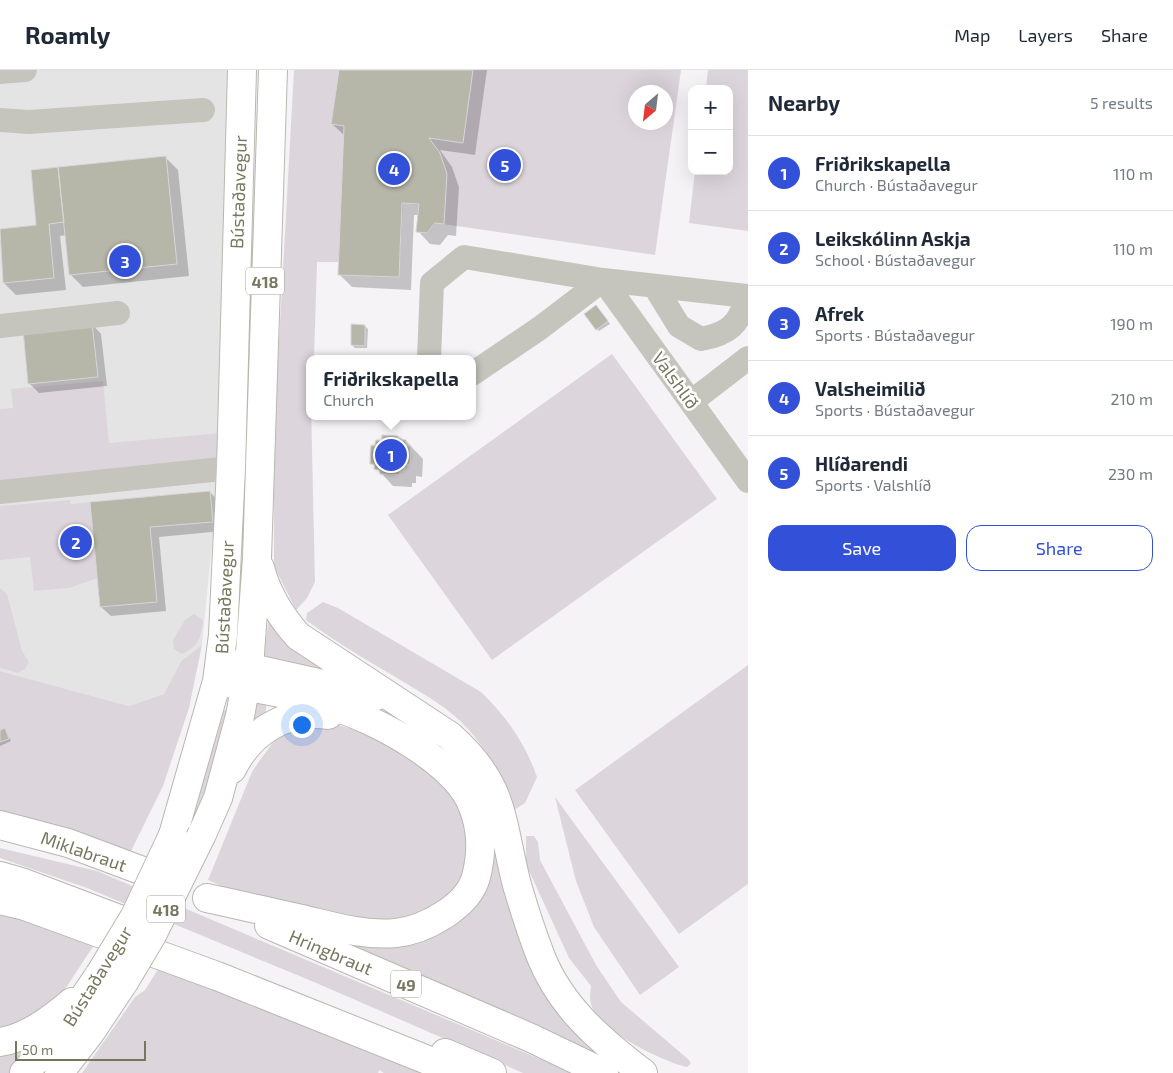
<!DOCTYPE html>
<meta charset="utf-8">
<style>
body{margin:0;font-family:"Exo 2",sans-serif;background:#f2f2f3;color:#1f2937}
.controls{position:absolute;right:15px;top:15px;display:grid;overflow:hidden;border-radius:10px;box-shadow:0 5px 20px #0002}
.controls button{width:45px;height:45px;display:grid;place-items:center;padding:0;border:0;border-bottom:1px solid #e0e1e3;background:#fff;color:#1f2937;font:25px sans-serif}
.compass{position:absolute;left:628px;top:15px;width:45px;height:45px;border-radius:50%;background:#fff;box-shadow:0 5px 20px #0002;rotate:208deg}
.scale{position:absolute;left:15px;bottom:12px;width:131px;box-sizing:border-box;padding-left:5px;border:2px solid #77775e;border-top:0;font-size:14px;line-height:18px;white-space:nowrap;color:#77775e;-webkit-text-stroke:4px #fff;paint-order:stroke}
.you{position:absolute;left:301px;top:654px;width:18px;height:18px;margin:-12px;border:4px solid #fff;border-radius:50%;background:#1a73e8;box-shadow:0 0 0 8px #1a73e833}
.badge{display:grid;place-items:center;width:32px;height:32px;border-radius:50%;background:#3251d8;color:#fff;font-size:16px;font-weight:700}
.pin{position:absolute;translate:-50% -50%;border:2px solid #fff;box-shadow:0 1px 5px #0006}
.popup{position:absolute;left:306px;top:285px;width:170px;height:65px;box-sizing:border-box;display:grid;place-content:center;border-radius:10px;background:#fff;filter:drop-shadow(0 1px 4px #0005);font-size:16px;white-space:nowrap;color:#747a83}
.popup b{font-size:19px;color:#1f2937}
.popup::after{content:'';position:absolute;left:50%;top:100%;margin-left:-10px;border:10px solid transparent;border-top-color:#fff}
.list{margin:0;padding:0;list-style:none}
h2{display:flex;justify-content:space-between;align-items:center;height:65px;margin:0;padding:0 20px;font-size:21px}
h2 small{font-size:16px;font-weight:400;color:#747a83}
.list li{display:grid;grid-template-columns:32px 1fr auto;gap:15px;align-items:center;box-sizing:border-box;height:75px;padding:0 20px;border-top:1px solid #e0e1e3}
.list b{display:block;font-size:19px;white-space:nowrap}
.list p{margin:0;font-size:16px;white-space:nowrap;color:#747a83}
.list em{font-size:16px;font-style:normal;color:#747a83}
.actions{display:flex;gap:10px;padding:15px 20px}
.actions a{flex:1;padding:11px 0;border:1px solid #3251d8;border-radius:15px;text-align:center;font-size:18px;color:#3251d8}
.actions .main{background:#3251d8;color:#fff}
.map{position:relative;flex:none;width:748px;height:1003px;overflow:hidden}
header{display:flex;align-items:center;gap:30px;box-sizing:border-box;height:70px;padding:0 25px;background:#fff;border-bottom:1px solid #e0e1e3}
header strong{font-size:24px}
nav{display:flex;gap:28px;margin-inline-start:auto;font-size:18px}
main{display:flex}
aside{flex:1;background:#fff}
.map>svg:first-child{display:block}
.built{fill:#e5e4e4}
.green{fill:#ddd5dc;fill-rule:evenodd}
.shadow{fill:#0003}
.building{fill:#b6b6a9;stroke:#d7d6d8}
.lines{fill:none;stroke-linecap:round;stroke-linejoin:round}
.major-casing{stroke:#b8b8af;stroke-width:30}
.highway-casing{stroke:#b7b7af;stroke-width:30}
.minor{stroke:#c5c5bd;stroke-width:24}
.major{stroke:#fff;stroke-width:28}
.highway{stroke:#fff;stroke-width:28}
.major-bridge-casing{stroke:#b8b8af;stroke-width:30;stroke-linecap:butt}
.major-bridge{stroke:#fff;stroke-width:28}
.labels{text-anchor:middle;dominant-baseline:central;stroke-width:5;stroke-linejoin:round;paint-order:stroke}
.shield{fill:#fff;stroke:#a0a08e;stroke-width:1}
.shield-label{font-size:16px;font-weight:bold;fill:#77775e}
.street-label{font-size:18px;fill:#77775e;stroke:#fff}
</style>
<header>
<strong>Roamly</strong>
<nav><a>Map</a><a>Layers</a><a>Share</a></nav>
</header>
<main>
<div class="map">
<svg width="748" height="1003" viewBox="0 0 748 1003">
<rect width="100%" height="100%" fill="#f5f3f6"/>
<path class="built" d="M 0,0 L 237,0 L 224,355 L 202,575 L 181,591 L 164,624 L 129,636 L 0,601 Z"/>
<path class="green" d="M 294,0 L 681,0 L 655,185 L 436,153 L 427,163 L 416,162 L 419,135 L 403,133 L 399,207 L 338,205 L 338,192 L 317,192 L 314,289 L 310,289 L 315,512 L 307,528 L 296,540 L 274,496 L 274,362 ZM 636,22 L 666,22 L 666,52 L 636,52 Z
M 708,0 L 748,0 L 748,161 L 689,153 L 695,101 L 729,101 L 729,19 L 706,19 Z
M 612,284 L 717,429 L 492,590 L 388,445 Z
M 103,311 L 109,373 L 221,363 L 218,396 L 0,415 L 0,339 L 13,338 L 11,319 Z
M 70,430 L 71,434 L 90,432 L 98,508 L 69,518 L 34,521 L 30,487 L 0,490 L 0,436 Z
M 0,518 L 7,524 L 22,581 L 29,592 L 25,599 L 18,603 L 0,598 Z
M 323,532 L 338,538 L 481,622 C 507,647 525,673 537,707 L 525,733 L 514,740 C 502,709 489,682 467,658 C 449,638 425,625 402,611 C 370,592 337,573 306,550 L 307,543 Z
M 270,541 L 355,611 L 263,591 Z
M 194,544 L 203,550 C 201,568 199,576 182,584 L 174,579 L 173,570 L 185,550 Z
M 202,575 L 189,638 L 163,716 L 129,785 L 0,742 L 0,601 L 129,636 L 164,624 L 181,591 Z
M 748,595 L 748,814 L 679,864 L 575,720 Z
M 256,628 L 267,630 L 265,650 L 249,663 Z
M 219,639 L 232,641 L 194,760 L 190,759 L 191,749 Z
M 323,650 L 374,666 L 398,679 L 438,709 L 458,731 L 471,774 L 466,806 L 430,846 L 382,856 L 237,823 L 208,810 L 252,702 C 262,686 274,673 283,657 Z
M 555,727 L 679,897 L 640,925 L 594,857 L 576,811 Z
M 493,764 L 506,798 L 610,993 L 280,854 L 435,863 Z
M 526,766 L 534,766 L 538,772 L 540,790 L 596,895 L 621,932 L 688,989 L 691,993 L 687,997 C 661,991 605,963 593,939 C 589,931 590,924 591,916 L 569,888 L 526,794 Z
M 0,778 L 97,801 L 573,1003 L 523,1003 L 314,912 L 87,818 L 0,788 Z
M 0,841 L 94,875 L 58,930 L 27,953 L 0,963 Z
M 160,896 L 433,1003 L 384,1003 L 379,1000 L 378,1003 L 82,1003 L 135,927 L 145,920 Z
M 46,966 L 9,1003 L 0,1003 L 0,979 Z"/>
<path class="shadow" d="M 340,0 L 487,0 L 475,85 L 440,80 L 452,97 L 459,117 L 456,166 L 448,165 L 440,175 L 430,174 L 418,161 L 419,145 L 414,145 L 411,220 L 352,217 L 339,204 L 345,66 L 332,54 Z
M 166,88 L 178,100 L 189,206 L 83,217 L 70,204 L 66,165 L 60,166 L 66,220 L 16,225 L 4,213 L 0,160 L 38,156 Z
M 599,239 L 610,254 L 599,261 L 597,259 Z
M 92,254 L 101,264 L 107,316 L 39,323 L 29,313 Z
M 365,256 L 368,259 L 367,278 L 355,278 L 352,275 Z
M 331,346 L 363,346 L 363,348 Z
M 398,367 L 406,371 L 423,389 L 422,407 L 416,406 L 416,413 L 412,413 L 412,417 L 393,416 L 372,393 L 376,377 Z
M 210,422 L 219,432 L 222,461 L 159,467 L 166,541 L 111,546 L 101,537 L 92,433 Z
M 5,660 L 11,671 L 0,676 L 0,662 Z"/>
<path class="building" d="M 339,0 L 473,0 L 463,73 L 429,68 L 440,83 L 447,104 L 444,154 L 435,153 L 427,163 L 416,162 L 419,134 L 402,133 L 399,207 L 338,205 L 344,56 L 331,54 Z
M 166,86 L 177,194 L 69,205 L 58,97 Z
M 58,97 L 64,152 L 49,154 L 54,208 L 3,213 L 0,159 L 36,155 L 31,100 Z
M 596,235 L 608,251 L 596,260 L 584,244 Z
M 92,253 L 98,307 L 28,314 L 23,260 Z
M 351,254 L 365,255 L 365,276 L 351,275 Z
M 382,365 L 398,366 L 398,370 L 406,370 L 406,375 L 411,376 L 410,395 L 404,394 L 404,401 L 400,401 L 400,405 L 380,404 L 380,400 L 374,399 L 375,394 L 370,394 L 371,375 L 375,376 L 376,370 L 382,371 Z
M 210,421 L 213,452 L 150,457 L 157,532 L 100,537 L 90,432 Z
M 5,658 L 9,669 L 0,672 L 0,660 Z"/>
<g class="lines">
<g class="major-casing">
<path id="major" d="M 260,498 C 267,524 280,546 298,566 L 450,666 C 506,716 500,749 517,815 C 524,839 532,864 541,887 C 561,937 601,971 643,1003
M 233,594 L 376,626
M 232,699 C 250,662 286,639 328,645
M 202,764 L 218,728 L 240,646 L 249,597 L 257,488 L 273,0
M 173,765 L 217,611 L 223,565 L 231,398 L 242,0
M 207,828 C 240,835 273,843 306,850 C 335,857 366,866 396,863 C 424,860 468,837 476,807 C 482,784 482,760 473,737 C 457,692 375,649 332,636 C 299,625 262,620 228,613
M 0,830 L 25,836 L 217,906 L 460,1003
M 269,855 L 531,968 L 604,1003
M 0,972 C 27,968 52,949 72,932
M 445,983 L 492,1003
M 24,1003 L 57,967 L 100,904
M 59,1003 L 90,963 L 124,912"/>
</g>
<g class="highway-casing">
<path id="highway" d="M 0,755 L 68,773 L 167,810
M 0,806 L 24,813 L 143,858"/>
</g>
<path class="minor" d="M 0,2 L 25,0
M 0,50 L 29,52 L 203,40
M 0,256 L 118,243
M 429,289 L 432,213 L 464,187 L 603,210 L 747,226 C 740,254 729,264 701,269 L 679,256 L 655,217
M 472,304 L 540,258 L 603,210 L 748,411
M 691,332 L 748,288
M 0,422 L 231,398"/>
<use href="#major" class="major"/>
<use href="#highway" class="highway"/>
<g class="major-bridge-casing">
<path id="major-bridge" d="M 100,904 L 135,846 L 173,765
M 124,912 L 152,865 L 202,764"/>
</g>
<use href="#major-bridge" class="major-bridge"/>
</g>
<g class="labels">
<g class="shield">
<rect x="246" y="197.5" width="38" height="27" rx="4"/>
<rect x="147" y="825.5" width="38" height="27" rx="4"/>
<rect x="391" y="900.5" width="30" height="27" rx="4"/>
</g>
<g class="shield-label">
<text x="265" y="211">418</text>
<text x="166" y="839">418</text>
<text x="406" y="914">49</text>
</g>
<g class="street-label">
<text transform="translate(238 122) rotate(-88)">Bústaðavegur</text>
<text transform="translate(676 310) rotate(54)">Valshlíð</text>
<text transform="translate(224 527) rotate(-87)">Bústaðavegur</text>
<text transform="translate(84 781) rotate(19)">Miklabraut</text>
<text transform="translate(331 882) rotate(23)">Hringbraut</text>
<text transform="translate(97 906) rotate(-58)">Bústaðavegur</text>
</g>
</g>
</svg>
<div class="controls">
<button>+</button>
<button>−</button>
</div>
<svg class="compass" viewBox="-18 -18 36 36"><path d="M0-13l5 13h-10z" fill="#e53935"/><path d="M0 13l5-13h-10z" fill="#747a83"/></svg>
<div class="scale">50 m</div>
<div class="you"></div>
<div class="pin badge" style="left:391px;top:385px">1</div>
<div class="popup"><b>Friðrikskapella</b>Church</div>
<div class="pin badge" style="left:76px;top:472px">2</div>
<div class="pin badge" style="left:125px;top:191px">3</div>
<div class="pin badge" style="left:394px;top:99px">4</div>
<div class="pin badge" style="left:505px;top:95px">5</div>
</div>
<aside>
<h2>Nearby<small>5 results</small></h2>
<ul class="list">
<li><span class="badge">1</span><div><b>Friðrikskapella</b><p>Church · Bústaðavegur</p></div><em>110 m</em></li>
<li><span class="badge">2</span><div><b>Leikskólinn Askja</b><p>School · Bústaðavegur</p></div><em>110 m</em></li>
<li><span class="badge">3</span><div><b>Afrek</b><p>Sports · Bústaðavegur</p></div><em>190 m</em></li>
<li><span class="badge">4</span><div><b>Valsheimilið</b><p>Sports · Bústaðavegur</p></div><em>210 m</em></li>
<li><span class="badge">5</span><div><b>Hlíðarendi</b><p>Sports · Valshlíð</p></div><em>230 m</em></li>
</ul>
<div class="actions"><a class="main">Save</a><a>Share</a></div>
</aside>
</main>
